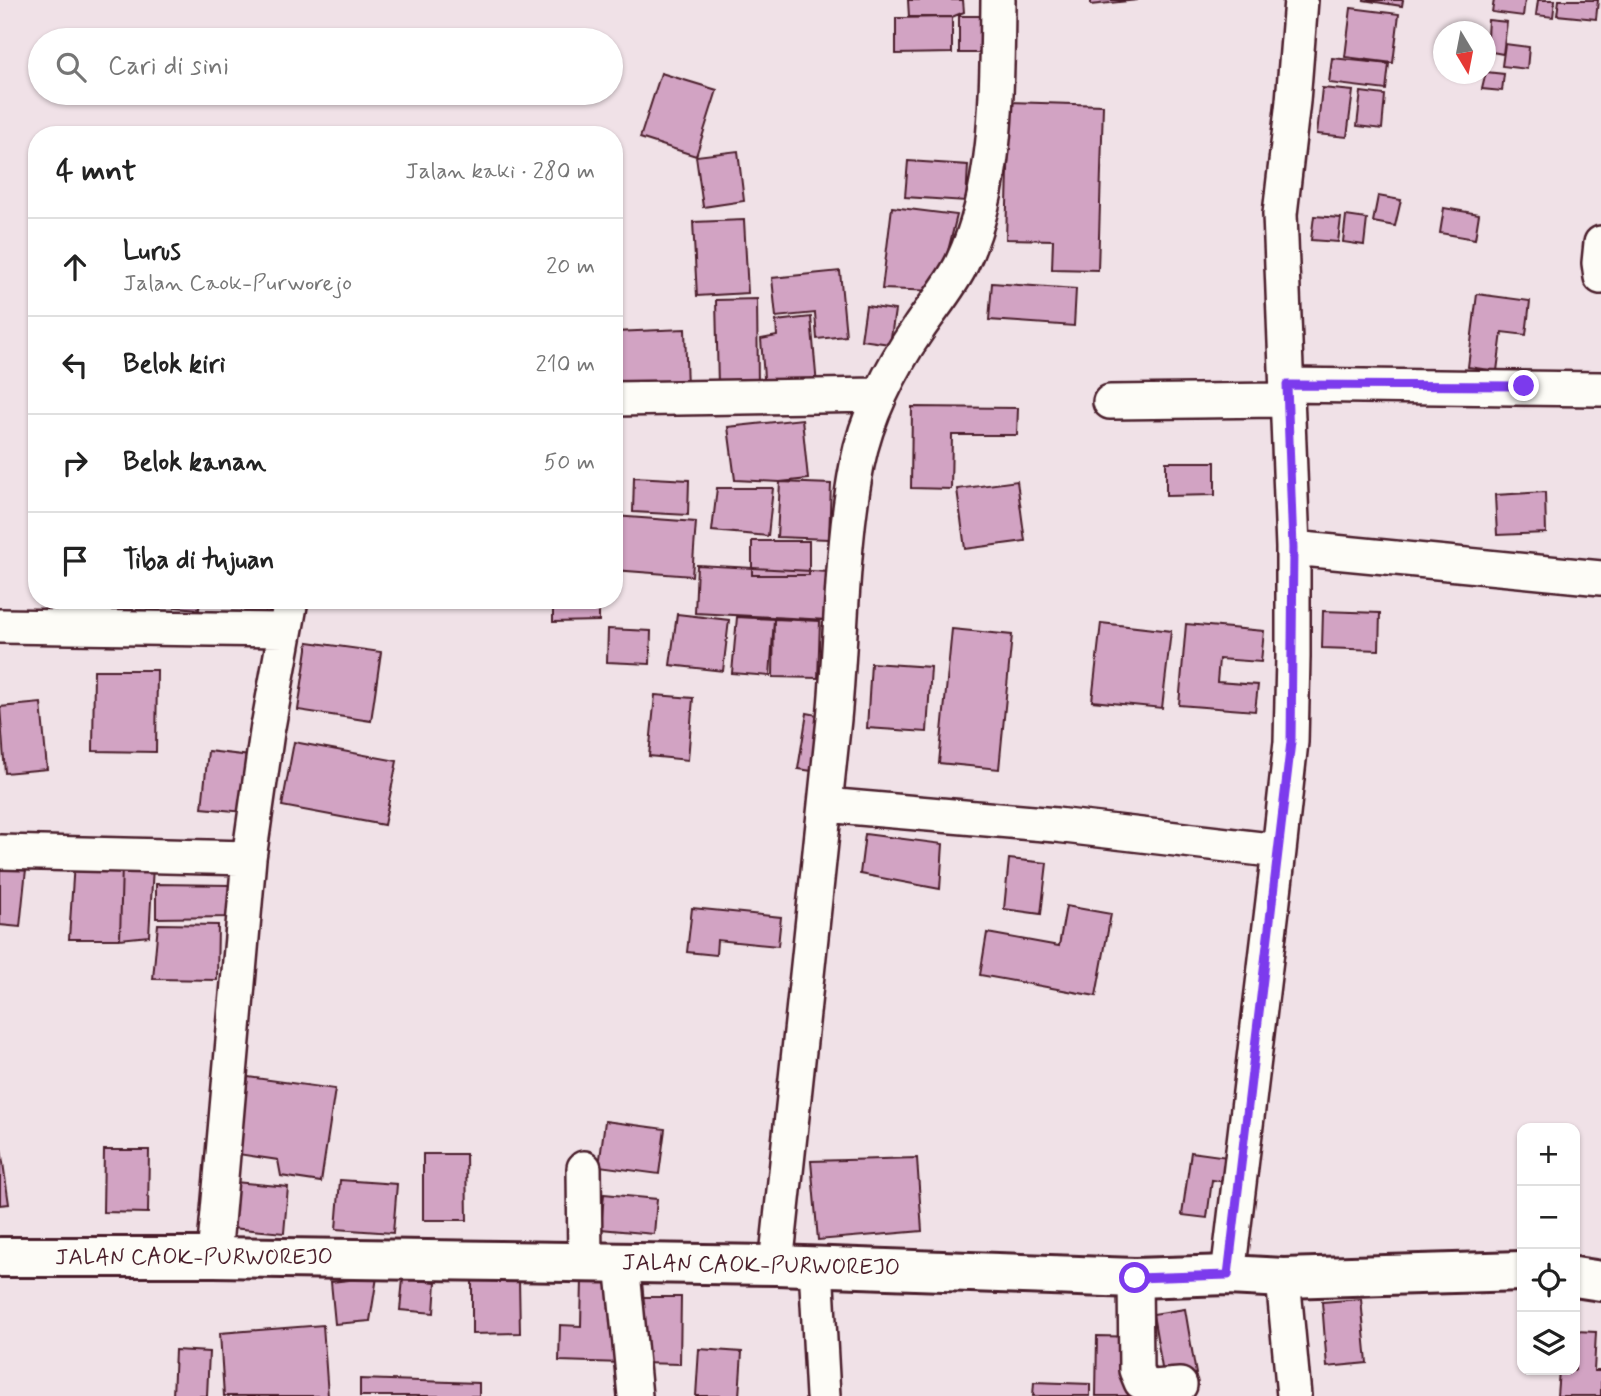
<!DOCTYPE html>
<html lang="id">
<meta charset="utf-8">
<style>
body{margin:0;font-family:Mynerve,sans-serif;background:#f2f2f2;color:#222}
.controls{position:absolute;right:21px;bottom:21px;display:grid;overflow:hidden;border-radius:14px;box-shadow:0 2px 5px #0004}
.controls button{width:63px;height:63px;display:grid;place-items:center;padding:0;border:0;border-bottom:2px solid #e0e0e0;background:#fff;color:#222;font:35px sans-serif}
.compass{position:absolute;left:1433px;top:21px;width:63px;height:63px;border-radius:50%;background:#fff;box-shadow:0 2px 5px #0004;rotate:170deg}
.stop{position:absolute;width:21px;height:21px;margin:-16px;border:5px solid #7c3aed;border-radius:50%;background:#fff}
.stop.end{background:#7c3aed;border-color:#fff;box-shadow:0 2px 7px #0008}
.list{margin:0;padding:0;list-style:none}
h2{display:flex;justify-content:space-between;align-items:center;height:91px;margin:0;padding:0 28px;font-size:30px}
h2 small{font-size:23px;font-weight:400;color:#767676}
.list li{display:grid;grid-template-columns:46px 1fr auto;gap:21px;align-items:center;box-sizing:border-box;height:98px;padding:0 28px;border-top:2px solid #e0e0e0}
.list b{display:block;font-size:26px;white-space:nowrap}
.list p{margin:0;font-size:23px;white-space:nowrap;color:#767676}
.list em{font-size:23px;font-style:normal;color:#767676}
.icon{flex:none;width:38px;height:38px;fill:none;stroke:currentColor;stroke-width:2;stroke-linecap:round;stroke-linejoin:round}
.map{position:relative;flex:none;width:1601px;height:1396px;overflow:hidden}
.search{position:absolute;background:#fff;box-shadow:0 2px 5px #0004;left:28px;top:28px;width:595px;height:77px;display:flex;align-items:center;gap:18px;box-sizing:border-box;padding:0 24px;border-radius:38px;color:#767676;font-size:26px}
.panel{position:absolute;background:#fff;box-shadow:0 2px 5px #0004;left:28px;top:126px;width:595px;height:483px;border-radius:28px}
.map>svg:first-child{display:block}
.building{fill:#d2a3c3;stroke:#4a1f2b;stroke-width:2}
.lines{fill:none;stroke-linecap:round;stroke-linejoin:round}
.minor-casing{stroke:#4a1f2b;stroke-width:38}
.tertiary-casing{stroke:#4a1f2b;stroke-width:44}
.minor{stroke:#fdfcf7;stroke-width:33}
.tertiary{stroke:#fdfcf7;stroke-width:38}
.route{stroke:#7c3aed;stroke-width:9}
.labels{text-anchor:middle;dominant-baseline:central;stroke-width:5;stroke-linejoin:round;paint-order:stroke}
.street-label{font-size:23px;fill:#4a1f2b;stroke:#fdfcf7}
</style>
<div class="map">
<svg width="1601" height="1396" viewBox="0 0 1601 1396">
<rect width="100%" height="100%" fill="#f0e1e7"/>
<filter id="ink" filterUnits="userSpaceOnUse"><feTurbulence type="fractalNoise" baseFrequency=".0143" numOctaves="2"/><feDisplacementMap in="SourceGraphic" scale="14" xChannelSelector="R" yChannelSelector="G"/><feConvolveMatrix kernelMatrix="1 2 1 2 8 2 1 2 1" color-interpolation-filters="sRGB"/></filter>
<g filter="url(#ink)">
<path class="building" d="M 908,0 L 963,0 L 964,12 L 952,17 L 909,17 Z
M 1091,0 L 1138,0 L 1091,5 Z
M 1363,0 L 1403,0 L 1402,6 Z
M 1494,0 L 1525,0 L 1523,16 L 1492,12 Z
M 1538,0 L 1555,0 L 1553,17 L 1536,15 Z
M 1559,0 L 1598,0 L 1596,19 L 1557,15 Z
M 1351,8 L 1399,14 L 1393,63 L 1345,57 Z
M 959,16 L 993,16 L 992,53 L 959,53 Z
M 952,17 L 952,53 L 896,54 L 896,18 Z
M 1488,20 L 1507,22 L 1503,54 L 1486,51 Z
M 1505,44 L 1529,47 L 1527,69 L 1502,66 Z
M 1332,58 L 1389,64 L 1386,90 L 1329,83 Z
M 1486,72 L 1504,74 L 1502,91 L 1482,89 Z
M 661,73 L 717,90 L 696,156 L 640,138 Z
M 1322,88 L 1353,91 L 1347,137 L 1317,134 Z
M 1361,92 L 1385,95 L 1382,129 L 1357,126 Z
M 1010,102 L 1103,105 L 1098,270 L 1052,269 L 1053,240 L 1006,239 Z
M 738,151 L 744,201 L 703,207 L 696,156 Z
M 908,161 L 968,165 L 966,201 L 905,197 Z
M 1378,196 L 1401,200 L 1395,226 L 1373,222 Z
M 892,207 L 957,215 L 938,291 L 882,289 Z
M 1444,208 L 1479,214 L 1475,239 L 1440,233 Z
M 1314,216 L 1341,218 L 1338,242 L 1311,240 Z
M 1346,216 L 1367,219 L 1364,245 L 1343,242 Z
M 744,220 L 748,293 L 697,296 L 693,222 Z
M 840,271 L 846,336 L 817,339 L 815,313 L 776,317 L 772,278 Z
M 992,283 L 1076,289 L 1074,326 L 989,320 Z
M 1477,294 L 1530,301 L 1526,335 L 1502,332 L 1497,371 L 1468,367 Z
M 757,299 L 758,386 L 718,386 L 716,300 Z
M 866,306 L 895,310 L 890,344 L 861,340 Z
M 811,317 L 817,386 L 765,390 L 761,339 L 777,336 L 776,321 Z
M 685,329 L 687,388 L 615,391 L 614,332 Z
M 912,407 L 1018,408 L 1017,435 L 952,435 L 951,489 L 911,488 Z
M 802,419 L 808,479 L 780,482 L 735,480 L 728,427 Z
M 1166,462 L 1215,462 L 1215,495 L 1166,496 Z
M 634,477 L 689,480 L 688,515 L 633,512 Z
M 1017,481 L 1025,541 L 965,549 L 957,489 Z
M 780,482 L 831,484 L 829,539 L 777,537 Z
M 717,488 L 773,488 L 768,536 L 712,531 Z
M 1545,492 L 1546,533 L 1497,535 L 1495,495 Z
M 614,516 L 696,522 L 692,576 L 614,570 Z
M 752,541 L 809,541 L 809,575 L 752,575 Z
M 697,565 L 830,572 L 828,620 L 695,613 Z
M 96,600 L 132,600 L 131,605 Z
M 142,600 L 200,600 L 199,609 L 142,604 Z
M 553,600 L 599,600 L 599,621 L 553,622 Z
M 1323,611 L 1380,613 L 1379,650 L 1322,648 Z
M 677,614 L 729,620 L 723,671 L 670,665 Z
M 737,617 L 774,619 L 770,676 L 732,673 Z
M 774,619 L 820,621 L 818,678 L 773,677 Z
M 1101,623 L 1171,631 L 1162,708 L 1092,701 Z
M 1186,624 L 1264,631 L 1261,662 L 1219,659 L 1217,682 L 1258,685 L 1255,711 L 1179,705 Z
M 608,629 L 651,631 L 650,664 L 607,662 Z
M 952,629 L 1012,635 L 999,769 L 939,763 Z
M 308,642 L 381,652 L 371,721 L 298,710 Z
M 871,663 L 931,667 L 927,732 L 867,728 Z
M 94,670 L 157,670 L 156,752 L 93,751 Z
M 655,695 L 693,698 L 688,760 L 649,756 Z
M 41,703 L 47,769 L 5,773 L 0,707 Z
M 807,713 L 828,717 L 819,772 L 798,769 Z
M 294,742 L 397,761 L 384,825 L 282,806 Z
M 208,751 L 250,756 L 245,812 L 202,808 Z
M 865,834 L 943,844 L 940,889 L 860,874 Z
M 1009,859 L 1047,863 L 1041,914 L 1004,909 Z
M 74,862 L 122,864 L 120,939 L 69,939 Z
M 122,864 L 153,866 L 149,936 L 120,939 Z
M 0,866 L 26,869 L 20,927 L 0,925 Z
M 156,884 L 230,885 L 232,917 L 156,918 Z
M 1066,906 L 1111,914 L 1096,996 L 980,975 L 987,933 L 1059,946 Z
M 692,908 L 781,917 L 778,946 L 717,940 L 716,955 L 687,952 Z
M 158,924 L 218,925 L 217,980 L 153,979 Z
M 248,1077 L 335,1089 L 321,1182 L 281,1176 L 278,1160 L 238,1154 Z
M 605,1121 L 665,1129 L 659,1174 L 599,1166 Z
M 0,1142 L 9,1204 L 0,1205 Z
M 104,1150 L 149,1150 L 148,1213 L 103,1212 Z
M 1191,1152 L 1235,1158 L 1232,1183 L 1212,1180 L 1207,1218 L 1182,1215 Z
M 423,1154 L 466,1154 L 467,1220 L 423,1220 Z
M 917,1158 L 922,1231 L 818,1240 L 811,1161 Z
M 340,1180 L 397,1184 L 393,1233 L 336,1229 Z
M 235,1182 L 288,1187 L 284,1233 L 231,1228 Z
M 604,1194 L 657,1199 L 654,1234 L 601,1229 Z
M 377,1277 L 370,1321 L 335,1324 L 331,1282 Z
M 403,1279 L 436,1282 L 434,1313 L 400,1310 Z
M 582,1279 L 626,1280 L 623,1363 L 559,1361 L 560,1325 L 581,1326 Z
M 519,1280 L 520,1333 L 472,1334 L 472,1281 Z
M 639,1297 L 681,1297 L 680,1364 L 639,1363 Z
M 1361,1299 L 1367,1363 L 1327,1367 L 1322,1302 Z
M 1185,1309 L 1196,1374 L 1164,1380 L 1153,1314 Z
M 323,1325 L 328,1396 L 224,1396 L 220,1333 Z
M 1575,1331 L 1596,1332 L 1594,1371 L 1601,1371 L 1601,1396 L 1557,1396 L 1559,1370 L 1575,1370 Z
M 1097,1336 L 1144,1337 L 1142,1396 L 1096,1396 Z
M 699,1349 L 742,1352 L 739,1396 L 696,1396 Z
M 175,1350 L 209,1352 L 207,1396 L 173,1396 Z
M 360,1379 L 479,1383 L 479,1396 L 360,1396 Z
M 1034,1382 L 1090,1384 L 1090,1396 L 1033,1396 Z"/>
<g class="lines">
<g class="minor-casing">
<path id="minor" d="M 1601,243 L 1599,263 L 1601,277
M 1287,385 L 1601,389
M 614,399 L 879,395
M 1110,402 L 1287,400
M 1293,548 L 1601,578
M 0,626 L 284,630
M 268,727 L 291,600
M 825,805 L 1056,825 L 1279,851 L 1228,1275
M 1279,851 L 1291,742 L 1293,657 L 1293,548 L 1280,214 L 1293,101 L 1301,0
M 0,852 L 249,858
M 584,1168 L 585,1262
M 214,1257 L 249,858 L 268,725
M 622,1262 L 635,1396
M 776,1265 C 795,1083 816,901 834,719 C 842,634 841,548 857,465 C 866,418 891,368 918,329 C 932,308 951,286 962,263 C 999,185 997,85 998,0
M 816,1266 L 823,1396
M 1135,1278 L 1136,1370 L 1141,1382 L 1153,1387 L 1180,1385
M 1283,1278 L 1294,1396"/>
</g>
<g class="tertiary-casing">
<path id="tertiary" d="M 0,1257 L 214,1257 L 776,1265 L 1135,1278 L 1228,1275 L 1283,1278 L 1522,1271
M 1575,1277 L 1601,1281"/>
</g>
<use href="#minor" class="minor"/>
<use href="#tertiary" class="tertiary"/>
</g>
</g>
<g class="lines" filter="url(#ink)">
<path class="route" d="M 1135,1278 L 1228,1275 L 1291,742 L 1293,548 L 1287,385 L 1524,386"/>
</g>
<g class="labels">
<g class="street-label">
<text x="194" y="1258">JALAN CAOK-PURWOREJO</text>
<text transform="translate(761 1266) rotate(1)">JALAN CAOK-PURWOREJO</text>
</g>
</g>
</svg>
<div class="controls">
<button>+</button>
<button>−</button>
<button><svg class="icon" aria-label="locate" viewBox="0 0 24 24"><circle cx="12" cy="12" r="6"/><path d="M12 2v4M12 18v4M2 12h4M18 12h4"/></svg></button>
<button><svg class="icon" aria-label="layers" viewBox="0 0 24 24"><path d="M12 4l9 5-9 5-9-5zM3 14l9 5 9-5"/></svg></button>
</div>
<svg class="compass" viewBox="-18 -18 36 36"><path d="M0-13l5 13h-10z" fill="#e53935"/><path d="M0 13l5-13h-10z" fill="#767676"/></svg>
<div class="stop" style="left:1135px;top:1278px"></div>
<div class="stop end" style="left:1524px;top:386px"></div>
<div class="search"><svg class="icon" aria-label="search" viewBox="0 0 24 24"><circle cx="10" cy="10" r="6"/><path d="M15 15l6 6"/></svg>Cari di sini</div>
<section class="panel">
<h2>4 mnt<small>Jalan kaki · 280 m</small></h2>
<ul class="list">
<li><svg class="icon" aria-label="ahead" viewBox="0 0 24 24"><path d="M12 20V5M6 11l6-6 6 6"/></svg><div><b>Lurus</b><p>Jalan Caok-Purworejo</p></div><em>20 m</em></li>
<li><svg class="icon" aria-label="left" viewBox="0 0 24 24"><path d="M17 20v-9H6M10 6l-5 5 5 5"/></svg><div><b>Belok kiri</b></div><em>210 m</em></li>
<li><svg class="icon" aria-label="right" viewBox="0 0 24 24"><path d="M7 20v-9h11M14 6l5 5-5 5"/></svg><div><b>Belok kanan</b></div><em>50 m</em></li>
<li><svg class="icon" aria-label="arrive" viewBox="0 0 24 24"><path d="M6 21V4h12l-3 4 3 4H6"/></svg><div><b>Tiba di tujuan</b></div></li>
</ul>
</section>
</div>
